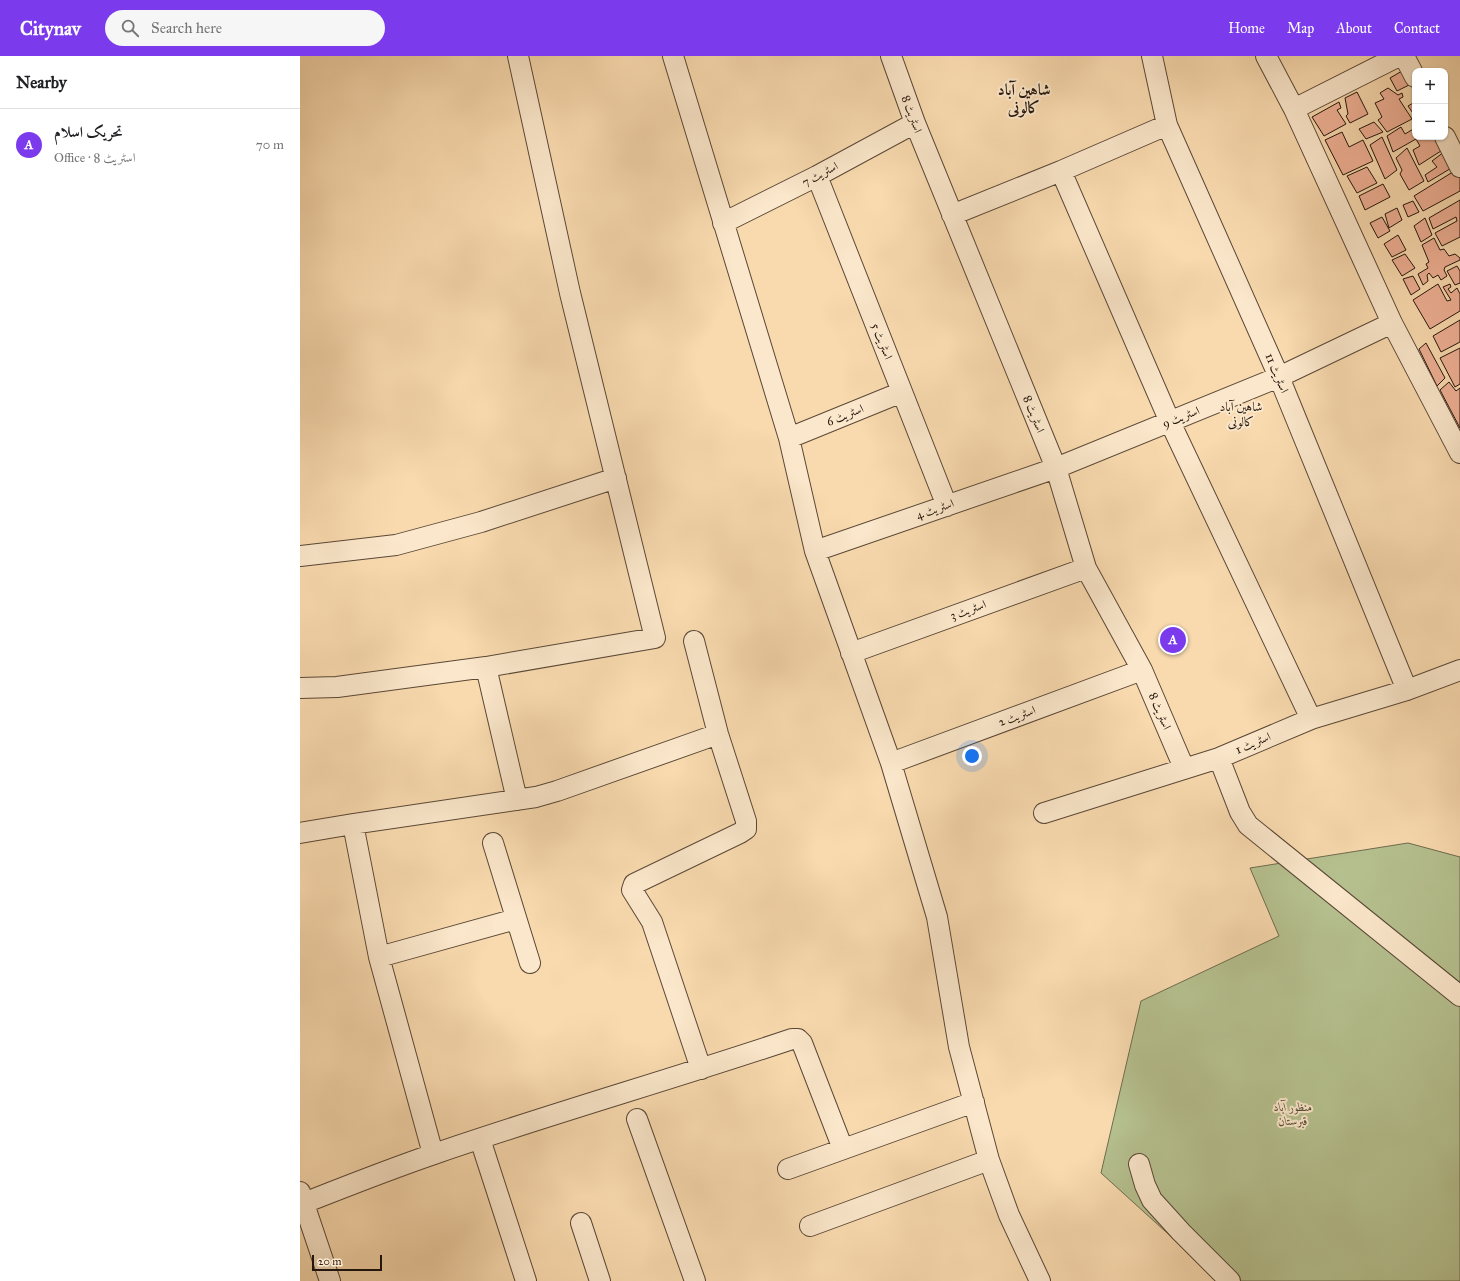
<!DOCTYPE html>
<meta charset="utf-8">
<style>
body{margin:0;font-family:"IM FELL Great Primer",Amiri,serif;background:#f6f6f6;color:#202124}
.controls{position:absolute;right:12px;top:12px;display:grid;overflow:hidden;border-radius:8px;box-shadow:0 1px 3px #0004}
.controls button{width:36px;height:36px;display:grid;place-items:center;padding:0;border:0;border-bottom:1px solid #e0e0e0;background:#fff;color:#202124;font:20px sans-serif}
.scale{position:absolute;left:12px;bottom:10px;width:70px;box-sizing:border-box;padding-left:4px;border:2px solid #25170d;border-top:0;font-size:11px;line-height:14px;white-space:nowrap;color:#25170d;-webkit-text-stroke:3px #fbe7cb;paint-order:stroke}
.you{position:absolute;left:672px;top:700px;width:14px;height:14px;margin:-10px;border:3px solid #fff;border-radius:50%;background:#1a73e8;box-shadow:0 0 0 6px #1a73e833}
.badge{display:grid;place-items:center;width:26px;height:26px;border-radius:50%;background:#7c3aed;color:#fff;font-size:13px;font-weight:700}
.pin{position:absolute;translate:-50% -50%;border:2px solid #fff;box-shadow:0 1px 4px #0006}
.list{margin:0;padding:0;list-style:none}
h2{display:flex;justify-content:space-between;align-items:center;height:52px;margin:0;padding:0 16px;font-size:17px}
h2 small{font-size:13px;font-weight:400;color:#757577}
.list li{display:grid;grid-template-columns:26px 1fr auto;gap:12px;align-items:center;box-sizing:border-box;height:72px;padding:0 16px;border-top:1px solid #e0e0e0}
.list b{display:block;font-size:15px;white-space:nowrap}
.list p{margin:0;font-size:13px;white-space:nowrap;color:#757577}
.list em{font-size:13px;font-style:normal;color:#757577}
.icon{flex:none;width:22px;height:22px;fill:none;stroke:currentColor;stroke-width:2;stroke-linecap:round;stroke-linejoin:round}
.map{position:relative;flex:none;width:1160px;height:1225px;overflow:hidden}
header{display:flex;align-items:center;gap:24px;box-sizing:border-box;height:56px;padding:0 20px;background:#7c3aed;color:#fff}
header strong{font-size:19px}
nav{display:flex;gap:22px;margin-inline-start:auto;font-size:14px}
.search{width:280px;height:36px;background:#f6f6f6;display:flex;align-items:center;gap:10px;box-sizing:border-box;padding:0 14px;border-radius:22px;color:#757577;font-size:15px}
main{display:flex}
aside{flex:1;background:#fff}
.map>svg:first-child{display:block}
.green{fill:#b6c190;stroke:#6e6c4e}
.building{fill:#efb095;stroke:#25170d}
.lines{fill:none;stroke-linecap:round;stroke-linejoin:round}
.street-casing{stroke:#5a4836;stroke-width:22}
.street{stroke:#fbe7cb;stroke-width:20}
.labels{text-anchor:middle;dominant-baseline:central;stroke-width:4;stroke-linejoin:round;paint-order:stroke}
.street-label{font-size:12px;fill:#25170d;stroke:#fbe7cb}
.park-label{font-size:12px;font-style:italic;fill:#504a34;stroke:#fbe7cb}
.neighbourhood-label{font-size:13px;fill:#25170d;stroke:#fbe7cb}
.district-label{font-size:16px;font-weight:bold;fill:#25170d;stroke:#fbe7cb}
</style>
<header>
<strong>Citynav</strong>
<div class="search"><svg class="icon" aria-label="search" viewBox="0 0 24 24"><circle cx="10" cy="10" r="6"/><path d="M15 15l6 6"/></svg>Search here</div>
<nav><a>Home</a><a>Map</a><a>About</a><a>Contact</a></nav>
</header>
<main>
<aside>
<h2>Nearby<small></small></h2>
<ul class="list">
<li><span class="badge">A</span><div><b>تحریک اسلام</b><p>Office · اسٹریٹ 8</p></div><em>70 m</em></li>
</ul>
</aside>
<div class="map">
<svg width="1160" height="1225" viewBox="0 0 1160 1225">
<rect width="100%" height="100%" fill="#f9daaf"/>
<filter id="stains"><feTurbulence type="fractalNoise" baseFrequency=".005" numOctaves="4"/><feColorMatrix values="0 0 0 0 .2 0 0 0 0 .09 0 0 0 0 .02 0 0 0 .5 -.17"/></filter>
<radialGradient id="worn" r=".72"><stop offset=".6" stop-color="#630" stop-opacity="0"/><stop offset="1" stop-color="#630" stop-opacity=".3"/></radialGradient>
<path class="green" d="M 1108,787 L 1160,801 L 1160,1225 L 920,1225 L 801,1117 L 841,945 L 979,880 L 950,812 Z"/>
<path class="building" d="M 1102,15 L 1109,29 L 1097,35 L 1090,22 Z
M 1088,32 L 1098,39 L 1102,37 L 1103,41 L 1099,43 L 1112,63 L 1087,76 L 1078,64 L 1082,61 L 1075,47 L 1084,43 L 1080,37 Z
M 1057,36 L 1068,58 L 1050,67 L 1046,60 L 1048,58 L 1045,42 Z
M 1039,46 L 1041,52 L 1037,54 L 1046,68 L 1024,80 L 1012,61 Z
M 1115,46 L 1115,60 L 1108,50 Z
M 1074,66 L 1083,76 L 1066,83 L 1059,73 Z
M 1101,71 L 1105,78 L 1115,72 L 1115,81 L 1138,81 L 1144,93 L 1119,109 L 1113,94 L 1120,90 L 1116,83 L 1093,96 L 1087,80 Z
M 1042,76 L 1049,91 L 1063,84 L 1073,105 L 1043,119 L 1025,84 Z
M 1082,81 L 1097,114 L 1085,123 L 1070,89 Z
M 1107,92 L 1124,125 L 1109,134 L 1100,118 L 1102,114 L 1096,102 Z
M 1144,96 L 1153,111 L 1128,126 L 1125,119 L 1137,111 L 1132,105 Z
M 1067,111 L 1077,127 L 1057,137 L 1047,120 Z
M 1156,114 L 1160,122 L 1160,135 L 1123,155 L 1114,140 Z
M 1083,128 L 1090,141 L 1065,154 L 1059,140 Z
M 1160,144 L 1160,181 L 1142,190 L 1135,177 L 1157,165 L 1156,161 L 1133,173 L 1129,162 Z
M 1113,145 L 1119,156 L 1108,161 L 1103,149 Z
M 1097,152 L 1102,164 L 1089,172 L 1085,158 Z
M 1082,161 L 1090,175 L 1078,182 L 1070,167 Z
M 1125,162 L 1132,179 L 1121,186 L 1114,170 Z
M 1098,179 L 1106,194 L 1092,201 L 1084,188 Z
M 1134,182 L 1140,194 L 1144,193 L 1149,200 L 1155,198 L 1160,202 L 1160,204 L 1145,211 L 1144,214 L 1147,220 L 1141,224 L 1138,219 L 1133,222 L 1129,217 L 1127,219 L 1128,225 L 1123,229 L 1118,218 L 1128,212 L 1126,208 L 1129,206 L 1122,189 Z
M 1105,198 L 1115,212 L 1102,220 L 1092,204 Z
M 1157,210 L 1160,215 L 1160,227 L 1155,229 L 1147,215 Z
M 1113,220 L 1120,233 L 1111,239 L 1103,223 Z
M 1138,228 L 1147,245 L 1151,244 L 1143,231 L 1150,228 L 1151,231 L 1148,233 L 1151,237 L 1157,232 L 1160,238 L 1160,255 L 1130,273 L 1113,244 Z
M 1160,264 L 1160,286 L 1141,296 L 1133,280 Z
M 1126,287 L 1145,322 L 1137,330 L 1119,293 Z
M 1160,292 L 1160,328 L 1155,331 L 1140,302 Z
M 1149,326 L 1156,335 L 1160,332 L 1160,372 L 1140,334 Z"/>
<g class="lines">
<g class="street-casing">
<path id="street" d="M 373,0 L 489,382 L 515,495 L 591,707 L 637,861 L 659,991 L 689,1104 L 709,1159 L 740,1225
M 591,0 L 615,67 L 756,412 L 786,512 L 842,614 L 884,712
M 852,0 L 867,69 L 979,321 L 1107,634
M 966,0 L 994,53 L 1092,267 L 1160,397
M 1104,0 L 1115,21
M 994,53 L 1099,0
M 1145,81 L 1160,111
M 761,115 L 870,366 L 1011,663
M 517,120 L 647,450
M 652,159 L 761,115 L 867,69
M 423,167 L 517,120 L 615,67
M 489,382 L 602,336
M 515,495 L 756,412 L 979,321 L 1092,267
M 0,500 L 96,489 L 181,466 L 316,422
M 394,585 L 418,678 L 446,765 L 446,773 L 440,777 L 334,828 L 332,834 L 352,866 L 401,1013
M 551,597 L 786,512
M 186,611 L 217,744
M 0,632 L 37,631 L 186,611 L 355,582 L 270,237 L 218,0
M 919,702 L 940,756 L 948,769 L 1160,940
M 591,707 L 842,614
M 744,757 L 919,702 L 1011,663 L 1107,634 L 1160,614
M 53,768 L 79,901 L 133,1098
M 0,777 L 53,768 L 236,741 L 257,735 L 418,678
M 193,787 L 230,907
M 79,901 L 216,863
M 337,1063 L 395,1225
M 180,1083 L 226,1225
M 839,1108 L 845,1129 L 852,1144 L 881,1176 L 930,1225
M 488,1113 L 674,1046
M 0,1136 L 30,1225
M 4,1147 C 47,1130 90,1113 134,1098 C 253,1057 373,1023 492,983 L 498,983 L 502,987 L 543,1093
M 281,1167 L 300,1225
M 510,1170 L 689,1104"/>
</g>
<use href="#street" class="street"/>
</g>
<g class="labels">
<g class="street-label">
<text transform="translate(612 58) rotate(70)">اسٹریٹ 8</text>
<text transform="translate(520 118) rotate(-28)">اسٹریٹ 7</text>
<text transform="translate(582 285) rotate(68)">اسٹریٹ 5</text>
<text transform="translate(977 317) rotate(67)">اسٹریٹ 11</text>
<text transform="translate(734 358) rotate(68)">اسٹریٹ 8</text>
<text transform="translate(545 359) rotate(-22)">اسٹریٹ 6</text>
<text transform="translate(881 361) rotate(-22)">اسٹریٹ 9</text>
<text transform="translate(635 453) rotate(-19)">اسٹریٹ 4</text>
<text transform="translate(668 554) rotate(-20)">اسٹریٹ 3</text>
<text transform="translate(860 655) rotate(67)">اسٹریٹ 8</text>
<text transform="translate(717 660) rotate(-20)">اسٹریٹ 2</text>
<text transform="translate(953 687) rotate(-23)">اسٹریٹ 1</text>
</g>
<g class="park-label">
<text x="993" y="1051">منظور آباد<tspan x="993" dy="14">قبرستان</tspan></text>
</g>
<g class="neighbourhood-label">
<text x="941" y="351">شاہین آباد<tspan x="941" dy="15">کالونی</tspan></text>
</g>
<g class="district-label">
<text x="724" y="33">شاہین آباد<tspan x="724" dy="18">کالونی</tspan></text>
</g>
</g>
<rect width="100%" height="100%" filter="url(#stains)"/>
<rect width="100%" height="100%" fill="url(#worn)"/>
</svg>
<div class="controls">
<button>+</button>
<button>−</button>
</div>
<div class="scale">20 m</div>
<div class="you"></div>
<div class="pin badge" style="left:873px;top:584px">A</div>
</div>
</main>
